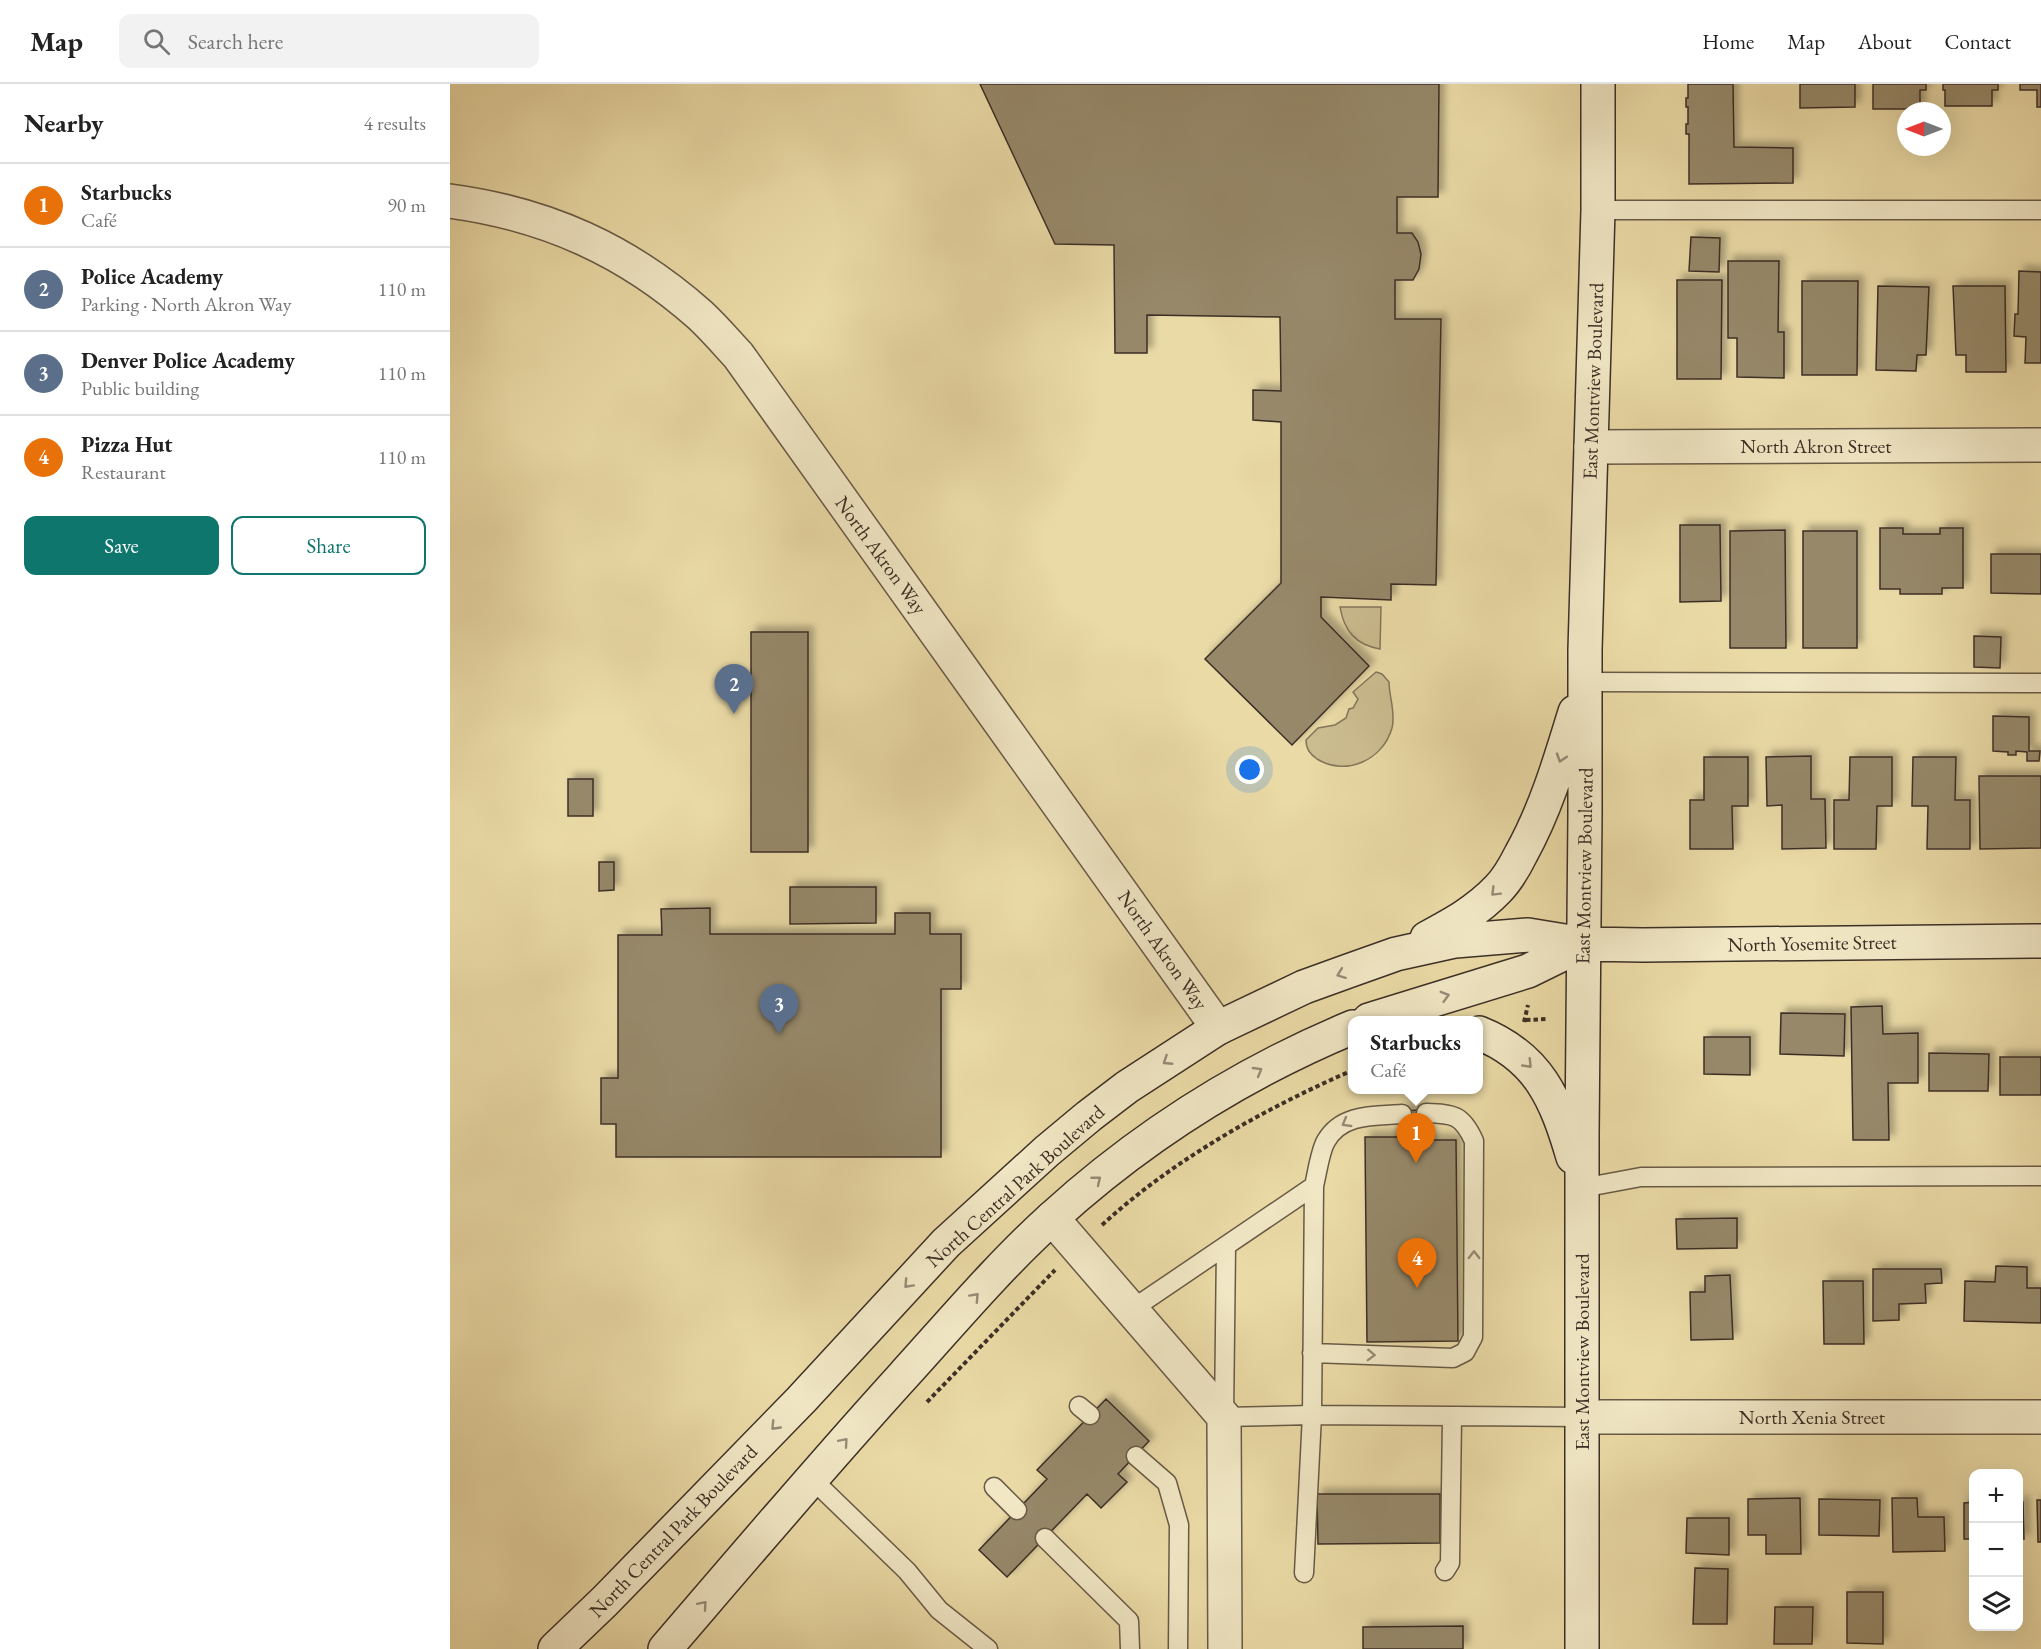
<!DOCTYPE html>
<meta charset="utf-8">
<style>
body{margin:0;font-family:"EB Garamond",serif;background:#f2f2f2;color:#222}
.controls{position:absolute;right:18px;bottom:18px;display:grid;overflow:hidden;border-radius:12px;box-shadow:0 6px 24px #0002}
.controls button{width:54px;height:54px;display:grid;place-items:center;padding:0;border:0;border-bottom:2px solid #e0e0e0;background:#fff;color:#222;font:30px sans-serif}
.compass{position:absolute;left:1447px;top:18px;width:54px;height:54px;border-radius:50%;background:#fff;box-shadow:0 6px 24px #0002;rotate:270deg}
.you{position:absolute;left:800px;top:686px;width:21px;height:21px;margin:-15px;border:4px solid #fff;border-radius:50%;background:#1a73e8;box-shadow:0 0 0 9px #1a73e833}
.badge{display:grid;place-items:center;width:39px;height:39px;border-radius:50%;background:#0f766e;color:#fff;font-size:20px;font-weight:700}
.pin{position:absolute;translate:-50% -50px;filter:drop-shadow(0 2px 3px #0008)}
.pin::after{content:'';position:absolute;top:32px;width:21px;height:18px;background:inherit;clip-path:polygon(0 0,100% 0,50% 100%)}
.popup{position:absolute;left:898px;top:932px;width:135px;height:78px;box-sizing:border-box;display:grid;place-content:center;border-radius:12px;background:#fff;filter:drop-shadow(0 2px 4px #0005);font-size:20px;white-space:nowrap;color:#767676}
.popup b{font-size:22px;color:#222}
.popup::after{content:'';position:absolute;left:50%;top:100%;margin-left:-12px;border:12px solid transparent;border-top-color:#fff}
.list{margin:0;padding:0;list-style:none}
h2{display:flex;justify-content:space-between;align-items:center;height:78px;margin:0;padding:0 24px;font-size:26px}
h2 small{font-size:20px;font-weight:400;color:#767676}
.list li{display:grid;grid-template-columns:39px 1fr auto;gap:18px;align-items:center;box-sizing:border-box;height:84px;padding:0 24px;border-top:2px solid #e0e0e0}
.list b{display:block;font-size:22px;white-space:nowrap}
.list p{margin:0;font-size:20px;white-space:nowrap;color:#767676}
.list em{font-size:20px;font-style:normal;color:#767676}
.actions{display:flex;gap:12px;padding:18px 24px}
.actions a{flex:1;padding:14px 0;border:2px solid #0f766e;border-radius:12px;text-align:center;font-size:21px;color:#0f766e}
.actions .main{background:#0f766e;color:#fff}
.icon{flex:none;width:33px;height:33px;fill:none;stroke:currentColor;stroke-width:2;stroke-linecap:round;stroke-linejoin:round}
.map{position:relative;flex:none;width:1591px;height:1565px;overflow:hidden}
header{display:flex;align-items:center;gap:36px;box-sizing:border-box;height:84px;padding:0 30px;background:#fff;border-bottom:2px solid #e0e0e0}
header strong{font-size:28px}
nav{display:flex;gap:33px;margin-inline-start:auto;font-size:21px}
.search{width:420px;height:54px;background:#f2f2f2;display:flex;align-items:center;gap:15px;box-sizing:border-box;padding:0 21px;border-radius:12px;color:#767676;font-size:22px}
main{display:flex}
aside{flex:1;background:#fff}
.map>svg:first-child{display:block}
.park{fill:#ccbd90;stroke:#84765b;stroke-width:1.5}
.building{fill:#968869;stroke:#3c2f26;stroke-width:1.5;filter:url(#shadow)}
.lines{fill:none;stroke-linecap:round;stroke-linejoin:round}
.service-casing{stroke:#685a46;stroke-width:21}
.minor-casing{stroke:#685a46;stroke-width:36}
.secondary-casing{stroke:#3c2f26;stroke-width:36}
.path{stroke:#3c2f26;stroke-width:4;stroke-dasharray:4.5 3;stroke-linecap:butt}
.service{stroke:#f1e7c5;stroke-width:18}
.minor{stroke:#f1e7c5;stroke-width:33}
.secondary{stroke:#f1e7c5;stroke-width:33}
.oneway{stroke:#968b76}
.labels{text-anchor:middle;dominant-baseline:central;stroke-width:6;stroke-linejoin:round;paint-order:stroke}
.street-label{font-size:20px;fill:#3c2f26;stroke:#f1e7c5}
</style>
<header>
<strong>Map</strong>
<div class="search"><svg class="icon" aria-label="search" viewBox="0 0 24 24"><circle cx="10" cy="10" r="6"/><path d="M15 15l6 6"/></svg>Search here</div>
<nav><a>Home</a><a>Map</a><a>About</a><a>Contact</a></nav>
</header>
<main>
<aside>
<h2>Nearby<small>4 results</small></h2>
<ul class="list">
<li><span class="badge" style="background:#e8710a">1</span><div><b>Starbucks</b><p>Café</p></div><em>90 m</em></li>
<li><span class="badge" style="background:#5c6f8a">2</span><div><b>Police Academy</b><p>Parking · North Akron Way</p></div><em>110 m</em></li>
<li><span class="badge" style="background:#5c6f8a">3</span><div><b>Denver Police Academy</b><p>Public building</p></div><em>110 m</em></li>
<li><span class="badge" style="background:#e8710a">4</span><div><b>Pizza Hut</b><p>Restaurant</p></div><em>110 m</em></li>
</ul>
<div class="actions"><a class="main">Save</a><a>Share</a></div>
</aside>
<div class="map">
<svg width="1591" height="1565" viewBox="0 0 1591 1565">
<defs>
<filter id="shadow"><feDropShadow dx="5.5" dy="-5.5" stdDeviation="3" flood-color="#0004"/></filter>
</defs>
<rect width="100%" height="100%" fill="#eadaa6"/>
<filter id="stains"><feTurbulence type="fractalNoise" baseFrequency=".00333" numOctaves="4"/><feColorMatrix values="0 0 0 0 .2 0 0 0 0 .09 0 0 0 0 .02 0 0 0 .5 -.17"/></filter>
<radialGradient id="worn" r=".72"><stop offset=".6" stop-color="#630" stop-opacity="0"/><stop offset="1" stop-color="#630" stop-opacity=".3"/></radialGradient>
<path class="park" d="M 890,523 L 931,523 L 930,565 C 906,561 894,547 890,523 Z
M 926,588 L 932,590 L 939,598 C 939,613 946,629 942,644 C 933,676 896,693 867,675 C 860,670 856,665 856,656 L 868,644 L 885,641 L 896,634 L 899,625 L 903,624 L 908,615 L 903,608 Z"/>
<path class="building" d="M 530,0 L 989,0 L 988,113 L 947,113 L 947,149 L 962,149 L 968,158 L 971,170 L 969,185 L 963,196 L 945,196 L 945,235 L 991,235 L 986,501 L 941,500 L 941,516 L 871,513 L 871,533 L 919,582 L 842,661 L 755,575 L 831,499 L 831,338 L 803,336 L 803,306 L 831,307 L 830,233 L 697,231 L 697,269 L 665,269 L 664,161 L 605,160 Z
M 1238,0 L 1283,0 L 1284,63 L 1343,64 L 1343,99 L 1239,100 L 1239,50 L 1236,50 L 1236,40 L 1238,40 L 1238,23 L 1236,23 L 1236,14 L 1238,14 Z
M 1350,0 L 1405,0 L 1405,23 L 1350,24 Z
M 1423,0 L 1476,0 L 1476,6 L 1470,6 L 1470,25 L 1423,25 Z
M 1493,0 L 1548,0 L 1548,6 L 1542,6 L 1542,22 L 1495,22 L 1495,6 L 1493,6 Z
M 1570,0 L 1591,0 L 1591,23 L 1587,23 L 1587,6 L 1570,6 Z
M 1241,153 L 1270,154 L 1269,188 L 1239,187 Z
M 1278,177 L 1329,177 L 1328,248 L 1334,248 L 1334,294 L 1287,293 L 1287,254 L 1278,254 Z
M 1569,187 L 1591,188 L 1591,279 L 1575,279 L 1576,253 L 1564,252 L 1565,230 L 1568,230 Z
M 1227,196 L 1272,196 L 1271,295 L 1227,295 Z
M 1352,197 L 1408,197 L 1407,291 L 1352,291 Z
M 1428,202 L 1479,203 L 1476,271 L 1467,271 L 1466,287 L 1426,286 Z
M 1503,202 L 1555,202 L 1556,288 L 1516,288 L 1516,271 L 1506,271 Z
M 1230,441 L 1270,441 L 1271,517 L 1230,518 Z
M 1430,444 L 1453,444 L 1453,450 L 1490,450 L 1490,444 L 1513,444 L 1513,504 L 1492,504 L 1492,510 L 1450,510 L 1450,505 L 1430,505 Z
M 1335,446 L 1336,564 L 1280,564 L 1280,447 Z
M 1353,447 L 1407,447 L 1407,564 L 1353,564 Z
M 1541,470 L 1591,470 L 1591,510 L 1541,509 Z
M 301,548 L 358,548 L 358,768 L 301,768 Z
M 1524,552 L 1551,553 L 1550,584 L 1524,583 Z
M 1543,632 L 1579,633 L 1579,667 L 1590,667 L 1589,677 L 1577,677 L 1577,668 L 1566,667 L 1566,671 L 1558,671 L 1558,668 L 1543,667 Z
M 1361,672 L 1361,715 L 1375,715 L 1376,764 L 1332,765 L 1332,721 L 1317,722 L 1316,673 Z
M 1254,673 L 1298,673 L 1298,722 L 1282,722 L 1283,765 L 1240,765 L 1240,716 L 1254,716 Z
M 1400,673 L 1442,673 L 1442,722 L 1427,722 L 1426,765 L 1384,765 L 1384,716 L 1399,716 Z
M 1463,673 L 1506,673 L 1505,716 L 1520,716 L 1520,765 L 1477,765 L 1478,722 L 1462,722 Z
M 1529,692 L 1591,692 L 1591,764 L 1530,765 Z
M 118,695 L 143,695 L 143,732 L 118,732 Z
M 149,778 L 164,778 L 164,806 L 149,807 Z
M 340,803 L 426,803 L 426,839 L 340,840 Z
M 260,824 L 260,850 L 445,850 L 445,829 L 480,829 L 480,850 L 511,850 L 511,905 L 491,905 L 491,1073 L 166,1073 L 166,1040 L 151,1040 L 151,994 L 168,994 L 168,851 L 212,851 L 211,825 Z
M 1432,922 L 1433,950 L 1468,949 L 1468,999 L 1438,999 L 1439,1056 L 1403,1056 L 1401,923 Z
M 1331,929 L 1395,930 L 1394,972 L 1330,970 Z
M 1254,953 L 1300,953 L 1300,991 L 1254,990 Z
M 1479,969 L 1539,970 L 1538,1007 L 1479,1007 Z
M 1550,973 L 1591,973 L 1591,1011 L 1550,1011 Z
M 971,1026 L 971,1056 L 1006,1056 L 1008,1257 L 917,1258 L 915,1053 L 950,1053 L 950,1027 Z
M 1287,1134 L 1287,1164 L 1227,1165 L 1226,1135 Z
M 1546,1182 L 1577,1183 L 1577,1204 L 1591,1204 L 1591,1239 L 1514,1237 L 1515,1197 L 1545,1198 Z
M 1423,1185 L 1491,1185 L 1492,1199 L 1475,1200 L 1476,1219 L 1449,1220 L 1449,1236 L 1423,1237 Z
M 1280,1191 L 1283,1255 L 1241,1256 L 1240,1208 L 1255,1208 L 1255,1192 Z
M 1373,1197 L 1413,1197 L 1414,1260 L 1374,1260 Z
M 656,1315 L 699,1357 L 668,1390 L 677,1398 L 651,1424 L 637,1410 L 557,1493 L 529,1466 L 597,1395 L 587,1386 Z
M 867,1410 L 990,1410 L 990,1459 L 868,1460 Z
M 1350,1414 L 1351,1470 L 1316,1470 L 1316,1451 L 1298,1451 L 1298,1415 Z
M 1442,1414 L 1467,1414 L 1468,1433 L 1494,1433 L 1495,1467 L 1443,1468 Z
M 1369,1415 L 1430,1416 L 1429,1452 L 1369,1451 Z
M 1587,1416 L 1591,1416 L 1591,1458 L 1588,1458 Z
M 1524,1418 L 1524,1455 L 1514,1455 L 1514,1419 Z
M 1568,1418 L 1573,1418 L 1574,1455 L 1568,1455 Z
M 1237,1434 L 1279,1434 L 1279,1471 L 1236,1469 Z
M 1245,1484 L 1278,1485 L 1277,1540 L 1243,1540 Z
M 1397,1508 L 1433,1508 L 1433,1560 L 1397,1559 Z
M 1325,1523 L 1363,1523 L 1362,1560 L 1324,1560 Z
M 1013,1542 L 1013,1565 L 913,1565 L 913,1543 Z"/>
<g class="lines">
<g class="service-casing">
<path id="service" d="M 1148,126 L 1591,126
M 1135,598 L 1591,599
M 864,1102 C 867,1090 870,1067 876,1057 C 892,1029 925,1032 952,1030
M 1132,1104 L 1191,1093 L 1591,1092
M 776,1162 L 774,1333 L 862,1331 L 1132,1333
M 681,1226 L 864,1102 L 862,1331 L 854,1489
M 862,1269 L 1003,1274 L 1015,1268 L 1023,1253 L 1024,1057 C 1012,1030 1003,1030 976,1029
M 629,1322 L 640,1331
M 686,1372 L 717,1399 L 729,1441 L 728,1565
M 362,1395 L 457,1487 L 489,1526 L 538,1565
M 544,1403 L 567,1426
M 595,1454 L 679,1537 L 680,1565
M 995,1487 L 1000,1479 L 1002,1333"/>
</g>
<g class="minor-casing">
<path id="minor" d="M 0,117 C 96,130 177,166 250,231 C 263,243 275,257 288,271 L 768,944
M 1141,363 L 1591,361
M 602,1134 L 774,1333 L 775,1565
M 1132,1333 L 1591,1333"/>
</g>
<g class="secondary-casing">
<path id="secondary" d="M 977,854 C 1003,840 1027,827 1048,805 C 1058,795 1065,782 1071,770 C 1096,725 1110,677 1125,628
M 919,936 L 1078,887 L 1133,860
M 1029,949 C 1089,973 1106,1015 1123,1073
M 105,1565 L 155,1517 L 351,1316 L 496,1159 L 597,1067 L 639,1032 L 677,1003 L 768,944 L 854,903 L 901,886 L 946,870 L 1005,857 L 1078,851 L 1133,860 L 1193,861 L 1591,857
M 215,1565 C 294,1473 372,1381 453,1292 C 502,1238 549,1182 602,1134 C 691,1053 792,989 903,943
M 1132,1565 L 1132,1050 L 1135,730 L 1135,566 L 1148,126 L 1148,0"/>
</g>
<path class="path" d="M 1076,936 L 1098,935
M 1074,938 L 1078,921
M 652,1141 C 724,1075 814,1025 903,986
M 477,1318 L 605,1186"/>
<use href="#service" class="service"/>
<use href="#minor" class="minor"/>
<use href="#secondary" class="secondary"/>
</g>
<defs><path id="oneway-chevron" d="M-2-3.5L2.5 0L-2 3.5" fill="none" stroke-width="1.6" stroke-linecap="round" stroke-linejoin="round" transform="scale(1.5)"/></defs>
<g class="oneway">
<use href="#oneway-chevron" transform="translate(1111 674) rotate(108)"/>
<use href="#oneway-chevron" transform="translate(1045 808) rotate(135)"/>
<use href="#oneway-chevron" transform="translate(891 890) rotate(159)"/>
<use href="#oneway-chevron" transform="translate(995 912) rotate(-16)"/>
<use href="#oneway-chevron" transform="translate(717 977) rotate(147)"/>
<use href="#oneway-chevron" transform="translate(1078 980) rotate(46)"/>
<use href="#oneway-chevron" transform="translate(808 987) rotate(-30)"/>
<use href="#oneway-chevron" transform="translate(896 1039) rotate(150)"/>
<use href="#oneway-chevron" transform="translate(647 1096) rotate(-39)"/>
<use href="#oneway-chevron" transform="translate(1024 1171) rotate(-90)"/>
<use href="#oneway-chevron" transform="translate(458 1200) rotate(133)"/>
<use href="#oneway-chevron" transform="translate(525 1213) rotate(-47)"/>
<use href="#oneway-chevron" transform="translate(921 1271) rotate(2)"/>
<use href="#oneway-chevron" transform="translate(325 1342) rotate(134)"/>
<use href="#oneway-chevron" transform="translate(394 1358) rotate(-49)"/>
<use href="#oneway-chevron" transform="translate(253 1521) rotate(-49)"/>
</g>
<g class="labels">
<g class="street-label">
<text transform="translate(1143 297) rotate(-88)">East Montview Boulevard</text>
<text x="1366" y="362">North Akron Street</text>
<text transform="translate(431 471) rotate(54)">North Akron Way</text>
<text transform="translate(1134 782) rotate(-89)">East Montview Boulevard</text>
<text transform="translate(1362 859) rotate(-1)">North Yosemite Street</text>
<text transform="translate(713 866) rotate(55)">North Akron Way</text>
<text transform="translate(565 1102) rotate(-42)">North Central Park Boulevard</text>
<text transform="translate(1132 1268) rotate(-90)">East Montview Boulevard</text>
<text x="1362" y="1333">North Xenia Street</text>
<text transform="translate(223 1447) rotate(-46)">North Central Park Boulevard</text>
</g>
</g>
<rect width="100%" height="100%" filter="url(#stains)"/>
<rect width="100%" height="100%" fill="url(#worn)"/>
</svg>
<div class="controls">
<button>+</button>
<button>−</button>
<button><svg class="icon" aria-label="layers" viewBox="0 0 24 24"><path d="M12 4l9 5-9 5-9-5zM3 14l9 5 9-5"/></svg></button>
</div>
<svg class="compass" viewBox="-18 -18 36 36"><path d="M0-13l5 13h-10z" fill="#e53935"/><path d="M0 13l5-13h-10z" fill="#767676"/></svg>
<div class="you"></div>
<div class="pin badge" style="left:966px;top:1079px;background:#e8710a">1</div>
<div class="popup"><b>Starbucks</b>Café</div>
<div class="pin badge" style="left:284px;top:630px;background:#5c6f8a">2</div>
<div class="pin badge" style="left:329px;top:950px;background:#5c6f8a">3</div>
<div class="pin badge" style="left:967px;top:1204px;background:#e8710a">4</div>
</div>
</main>
